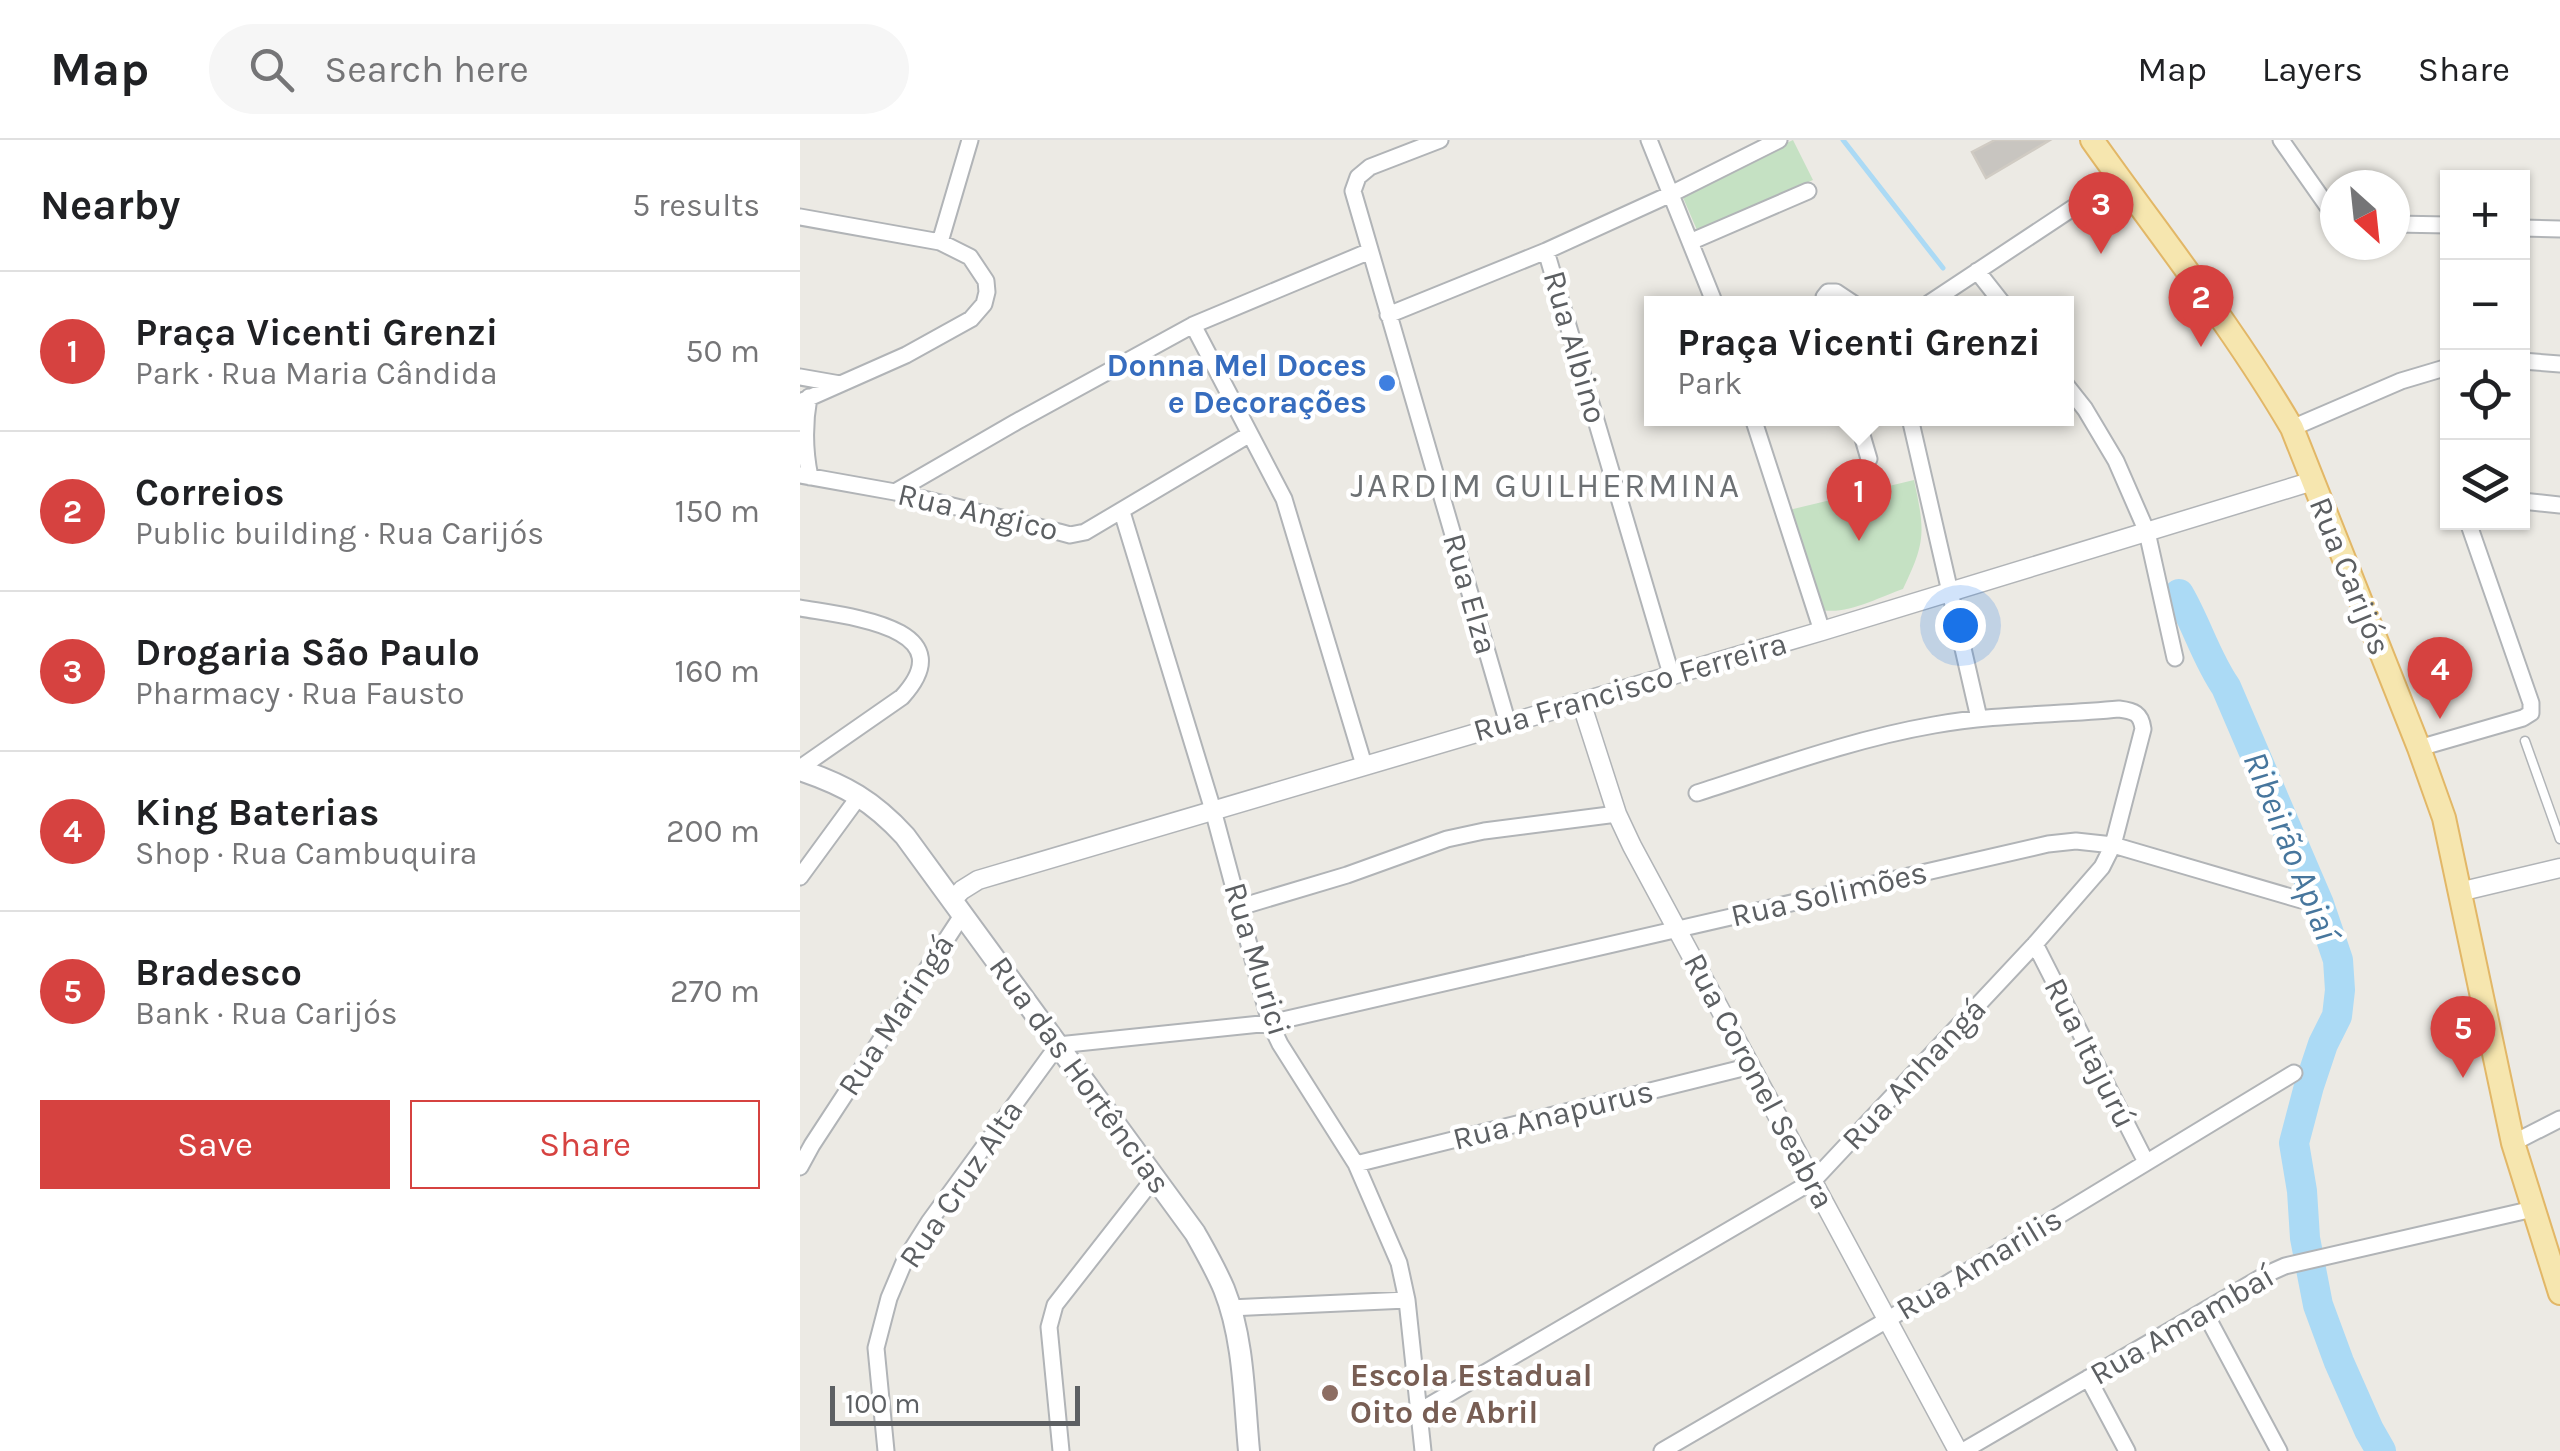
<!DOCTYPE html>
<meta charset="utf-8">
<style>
body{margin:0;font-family:Karla,sans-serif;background:#f6f6f6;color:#202124}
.controls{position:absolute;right:30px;top:30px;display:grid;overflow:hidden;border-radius:0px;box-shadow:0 2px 8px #0004}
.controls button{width:90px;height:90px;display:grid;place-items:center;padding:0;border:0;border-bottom:2px solid #e0e0e0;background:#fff;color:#202124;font:50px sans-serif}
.compass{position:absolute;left:1520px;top:30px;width:90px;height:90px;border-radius:50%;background:#fff;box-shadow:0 2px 8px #0004;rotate:153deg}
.scale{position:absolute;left:30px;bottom:25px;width:250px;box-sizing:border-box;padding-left:10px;border:5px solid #5c5f62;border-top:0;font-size:28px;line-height:35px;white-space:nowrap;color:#5c5f62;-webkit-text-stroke:8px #fff;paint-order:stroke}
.you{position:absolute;left:1160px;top:485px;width:35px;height:35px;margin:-25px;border:8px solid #fff;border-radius:50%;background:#1a73e8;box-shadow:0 0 0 15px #1a73e833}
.badge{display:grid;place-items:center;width:65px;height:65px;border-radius:50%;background:#d64240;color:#fff;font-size:32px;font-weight:700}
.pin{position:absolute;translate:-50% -82px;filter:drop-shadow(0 2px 5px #0008)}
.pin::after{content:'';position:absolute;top:52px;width:35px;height:30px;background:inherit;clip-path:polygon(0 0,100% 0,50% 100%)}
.popup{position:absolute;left:844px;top:156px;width:430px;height:130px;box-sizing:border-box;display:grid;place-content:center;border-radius:0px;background:#fff;filter:drop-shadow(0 2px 8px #0005);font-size:32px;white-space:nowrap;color:#757577}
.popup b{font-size:38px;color:#202124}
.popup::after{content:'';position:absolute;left:50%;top:100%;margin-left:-20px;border:20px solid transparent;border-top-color:#fff}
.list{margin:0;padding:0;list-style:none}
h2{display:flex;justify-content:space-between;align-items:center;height:130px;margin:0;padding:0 40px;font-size:42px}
h2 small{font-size:32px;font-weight:400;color:#757577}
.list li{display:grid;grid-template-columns:65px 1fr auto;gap:30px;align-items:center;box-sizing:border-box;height:160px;padding:0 40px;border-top:2px solid #e0e0e0}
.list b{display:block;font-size:38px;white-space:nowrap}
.list p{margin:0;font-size:32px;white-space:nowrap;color:#757577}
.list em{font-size:32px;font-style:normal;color:#757577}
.actions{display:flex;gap:20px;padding:30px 40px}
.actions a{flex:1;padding:22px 0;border:2px solid #d64240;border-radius:0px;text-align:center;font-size:35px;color:#d64240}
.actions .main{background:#d64240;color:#fff}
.icon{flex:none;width:55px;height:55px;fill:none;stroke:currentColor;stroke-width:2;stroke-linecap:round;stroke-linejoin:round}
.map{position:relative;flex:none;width:1760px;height:1311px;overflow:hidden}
header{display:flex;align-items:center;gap:60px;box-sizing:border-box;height:140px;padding:0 50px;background:#fff;border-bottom:2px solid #e0e0e0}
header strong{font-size:48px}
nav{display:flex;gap:55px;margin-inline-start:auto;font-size:35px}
.search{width:700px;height:90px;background:#f6f6f6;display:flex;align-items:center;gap:25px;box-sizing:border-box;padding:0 35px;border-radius:55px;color:#757577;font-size:38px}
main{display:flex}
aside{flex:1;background:#fff}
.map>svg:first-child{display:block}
.green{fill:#c5e1c3}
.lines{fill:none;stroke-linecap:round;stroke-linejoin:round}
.stream{stroke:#abdaf5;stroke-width:5}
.river{stroke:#abdaf5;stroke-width:30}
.building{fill:#c8c5c0;stroke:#d0cbc3;stroke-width:2.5}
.service-casing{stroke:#b1b4b7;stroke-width:11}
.minor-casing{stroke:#b1b4b7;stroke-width:19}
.tertiary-casing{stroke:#b1b4b7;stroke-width:21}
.secondary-casing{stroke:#b0b3b7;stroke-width:24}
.primary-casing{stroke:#e2b767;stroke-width:26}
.service{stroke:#fff;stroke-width:8}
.minor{stroke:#fff;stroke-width:15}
.tertiary{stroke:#fff;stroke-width:18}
.secondary{stroke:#fff;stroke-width:20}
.primary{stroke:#f6e6af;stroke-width:22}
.shop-dot{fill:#3f7fe0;stroke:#fff;stroke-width:4}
.education-dot{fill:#8d6e63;stroke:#fff;stroke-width:4}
.labels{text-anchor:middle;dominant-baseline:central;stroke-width:9;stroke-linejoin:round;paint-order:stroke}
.street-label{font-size:32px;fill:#5c5f62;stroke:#fff}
.shop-label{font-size:32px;font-weight:bold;fill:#366cbe;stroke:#fff;text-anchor:end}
.education-label{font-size:32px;font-weight:bold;fill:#785e54;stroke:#fff;text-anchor:start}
.neighbourhood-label{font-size:35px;letter-spacing:2.5px;fill:#6d7174;stroke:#fff}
.water-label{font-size:35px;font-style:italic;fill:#47769d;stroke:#fff}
</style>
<header>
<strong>Map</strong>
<div class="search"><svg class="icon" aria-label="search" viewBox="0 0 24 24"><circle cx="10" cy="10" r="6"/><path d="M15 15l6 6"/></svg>Search here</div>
<nav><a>Map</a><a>Layers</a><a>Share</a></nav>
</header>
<main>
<aside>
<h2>Nearby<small>5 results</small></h2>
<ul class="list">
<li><span class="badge">1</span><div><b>Praça Vicenti Grenzi</b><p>Park · Rua Maria Cândida</p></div><em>50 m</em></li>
<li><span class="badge">2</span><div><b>Correios</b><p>Public building · Rua Carijós</p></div><em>150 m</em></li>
<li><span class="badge">3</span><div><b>Drogaria São Paulo</b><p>Pharmacy · Rua Fausto</p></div><em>160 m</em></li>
<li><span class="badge">4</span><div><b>King Baterias</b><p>Shop · Rua Cambuquira</p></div><em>200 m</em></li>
<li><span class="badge">5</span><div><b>Bradesco</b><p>Bank · Rua Carijós</p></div><em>270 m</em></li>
</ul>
<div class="actions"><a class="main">Save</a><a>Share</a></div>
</aside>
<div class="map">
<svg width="1760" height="1311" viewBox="0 0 1760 1311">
<rect width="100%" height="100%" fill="#eceae4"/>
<path class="green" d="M 993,0 L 1013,40 L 897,90 L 881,53 Z
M 1114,340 C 1125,391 1126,402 1103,449 C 1080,457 1042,477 1019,469 L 989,370 Z"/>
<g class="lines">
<path class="stream" d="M 1043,0 L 1143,128"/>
<path class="river" d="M 1379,454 C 1397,485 1406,518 1426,547 L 1519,764 L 1538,820 L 1540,850 L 1537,876 L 1523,904 L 1509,946 L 1494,1003 L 1502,1051 L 1505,1098 L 1518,1165 L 1539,1222 L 1569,1290 L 1581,1311"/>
</g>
<path class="building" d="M 1195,0 L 1250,0 L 1186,38 L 1172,12 Z"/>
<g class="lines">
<g class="service-casing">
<path id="service" d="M 1725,601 L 1760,699"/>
</g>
<g class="minor-casing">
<path id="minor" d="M 640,0 L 570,27 L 558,37 L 553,51 L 708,584
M 849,0 L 915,164
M 1481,0 L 1535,77
M 0,77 L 140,102 L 170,117 L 186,141 L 187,152 L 184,164 L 171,179 L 106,215 L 0,262
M 1595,84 L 1648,85
M 1722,88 L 1760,89
M 140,102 L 170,0
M 890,102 L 1008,51
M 746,111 L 871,534
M 1177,131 L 1203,164
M 1025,164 L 1024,157 L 1028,152 L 1036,152 L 1054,164
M 1128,164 L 1318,38
M 588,175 L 746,111 L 871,54 L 979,0
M 393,185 L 484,359 L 564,625
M 1722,221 L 1760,224
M 0,237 L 40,244
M 1266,245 L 1285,269 L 1316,321 L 1347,392 L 1375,518
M 9,257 C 4,285 4,309 10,337
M 953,278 L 1022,491
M 1057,278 L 1069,319
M 1110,278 L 1179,578
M 1492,288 L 1601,241 L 1648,227
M 0,335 L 95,352 L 259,392 L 270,395 L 285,392 L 450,294
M 95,352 L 216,282 L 393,185 L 570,111
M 1722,361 L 1760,365
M 322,372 L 413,670 L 470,883 L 480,904 L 556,1024 L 599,1123 L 607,1160 L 623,1311
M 0,468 C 43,476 167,486 102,557 L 0,628
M 1619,608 L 1723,578 L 1731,573 L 1731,563 L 1668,382
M 0,737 L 60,655
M 440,767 L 547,735 L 647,699 L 684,691 L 817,674
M 1235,804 L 1346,1022
M 1713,1003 L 1760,979
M 556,1024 L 951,926
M 0,1027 L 12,1005 L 163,774
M 430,1168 L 607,1160
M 1404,1171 L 1479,1311
M 1288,1238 L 1327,1311
M 618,1272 L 1013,1041 L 1235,804 L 1302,727 L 1313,705 L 1343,589 C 1341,573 1334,571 1319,569 C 1257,575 1195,574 1134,585 C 1053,599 975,628 897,653
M 86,1311 L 76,1208 L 89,1158 L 105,1120 L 129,1082 L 258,905 L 470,883 L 1248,704 L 1276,701 L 1313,705 L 1501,760
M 261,1311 L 249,1187 L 255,1165 L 355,1037
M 862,1311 L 1087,1180 L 1494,933
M 1163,1311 L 1467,1134 L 1485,1126 L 1733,1069"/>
</g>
<g class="tertiary-casing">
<path id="tertiary" d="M 781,562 L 817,674 L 832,706 L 1158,1311
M 1659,752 L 1760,728
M 152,760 L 162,750 L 178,740 L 1022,491 L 1513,341"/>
</g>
<g class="secondary-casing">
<path id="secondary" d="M 0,630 C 45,645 73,661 105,696 L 395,1093 C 405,1111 416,1130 424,1149 C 444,1199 444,1258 449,1311"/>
</g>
<g class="primary-casing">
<path id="primary" d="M 1292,0 C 1360,96 1433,187 1492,288 L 1619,608 L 1644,678 L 1713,1003 L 1760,1153"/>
</g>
<use href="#service" class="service"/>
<use href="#minor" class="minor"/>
<use href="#tertiary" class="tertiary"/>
<use href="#secondary" class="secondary"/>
<use href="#primary" class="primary"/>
</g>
<circle class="shop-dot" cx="587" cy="243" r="10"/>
<circle class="education-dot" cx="530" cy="1253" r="10"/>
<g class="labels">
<g class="street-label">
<text transform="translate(775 207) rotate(74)">Rua Albino</text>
<text transform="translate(178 372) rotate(13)">Rua Angico</text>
<text transform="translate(1550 436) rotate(68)">Rua Carijós</text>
<text transform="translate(670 454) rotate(74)">Rua Elza</text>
<text transform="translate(830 547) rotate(-16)">Rua Francisco Ferreira</text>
<text transform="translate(1029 754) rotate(-13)">Rua Solimões</text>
<text transform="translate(457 819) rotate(73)">Rua Murici</text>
<text transform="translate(96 875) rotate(-57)">Rua Maringá</text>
<text transform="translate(1290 913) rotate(63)">Rua Itajurú</text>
<text transform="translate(1114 934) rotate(-47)">Rua Anhangá</text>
<text transform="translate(280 935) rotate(54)">Rua das Hortências</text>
<text transform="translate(959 941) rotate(62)">Rua Coronel Seabra</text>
<text transform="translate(753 975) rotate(-14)">Rua Anapurus</text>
<text transform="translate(161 1044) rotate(-56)">Rua Cruz Alta</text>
<text transform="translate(1179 1124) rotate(-31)">Rua Amarilis</text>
<text transform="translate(1382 1185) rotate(-30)">Rua Amambaí</text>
</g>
<g class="shop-label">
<text x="567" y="225">Donna Mel Doces<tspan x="567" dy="37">e Decorações</tspan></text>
</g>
<g class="education-label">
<text x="550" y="1235">Escola Estadual<tspan x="550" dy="37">Oito de Abril</tspan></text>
</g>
<g class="neighbourhood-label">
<text x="746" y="345">JARDIM GUILHERMINA</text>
</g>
<g class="water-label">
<text transform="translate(1491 706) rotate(68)">Ribeirão Apiaí</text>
</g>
</g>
</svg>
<div class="controls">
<button>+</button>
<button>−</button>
<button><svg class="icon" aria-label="locate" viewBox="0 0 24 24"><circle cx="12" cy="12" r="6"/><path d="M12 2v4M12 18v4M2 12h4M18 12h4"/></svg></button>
<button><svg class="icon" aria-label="layers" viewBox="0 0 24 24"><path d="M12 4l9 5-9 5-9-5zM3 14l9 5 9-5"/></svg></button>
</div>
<svg class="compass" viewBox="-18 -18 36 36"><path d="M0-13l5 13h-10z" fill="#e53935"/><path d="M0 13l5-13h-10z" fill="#757577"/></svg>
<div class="scale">100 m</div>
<div class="you"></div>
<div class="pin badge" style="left:1059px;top:401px">1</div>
<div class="popup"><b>Praça Vicenti Grenzi</b>Park</div>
<div class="pin badge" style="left:1401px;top:207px">2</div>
<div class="pin badge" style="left:1301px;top:114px">3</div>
<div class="pin badge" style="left:1640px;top:579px">4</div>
<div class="pin badge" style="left:1663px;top:938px">5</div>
</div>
</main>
